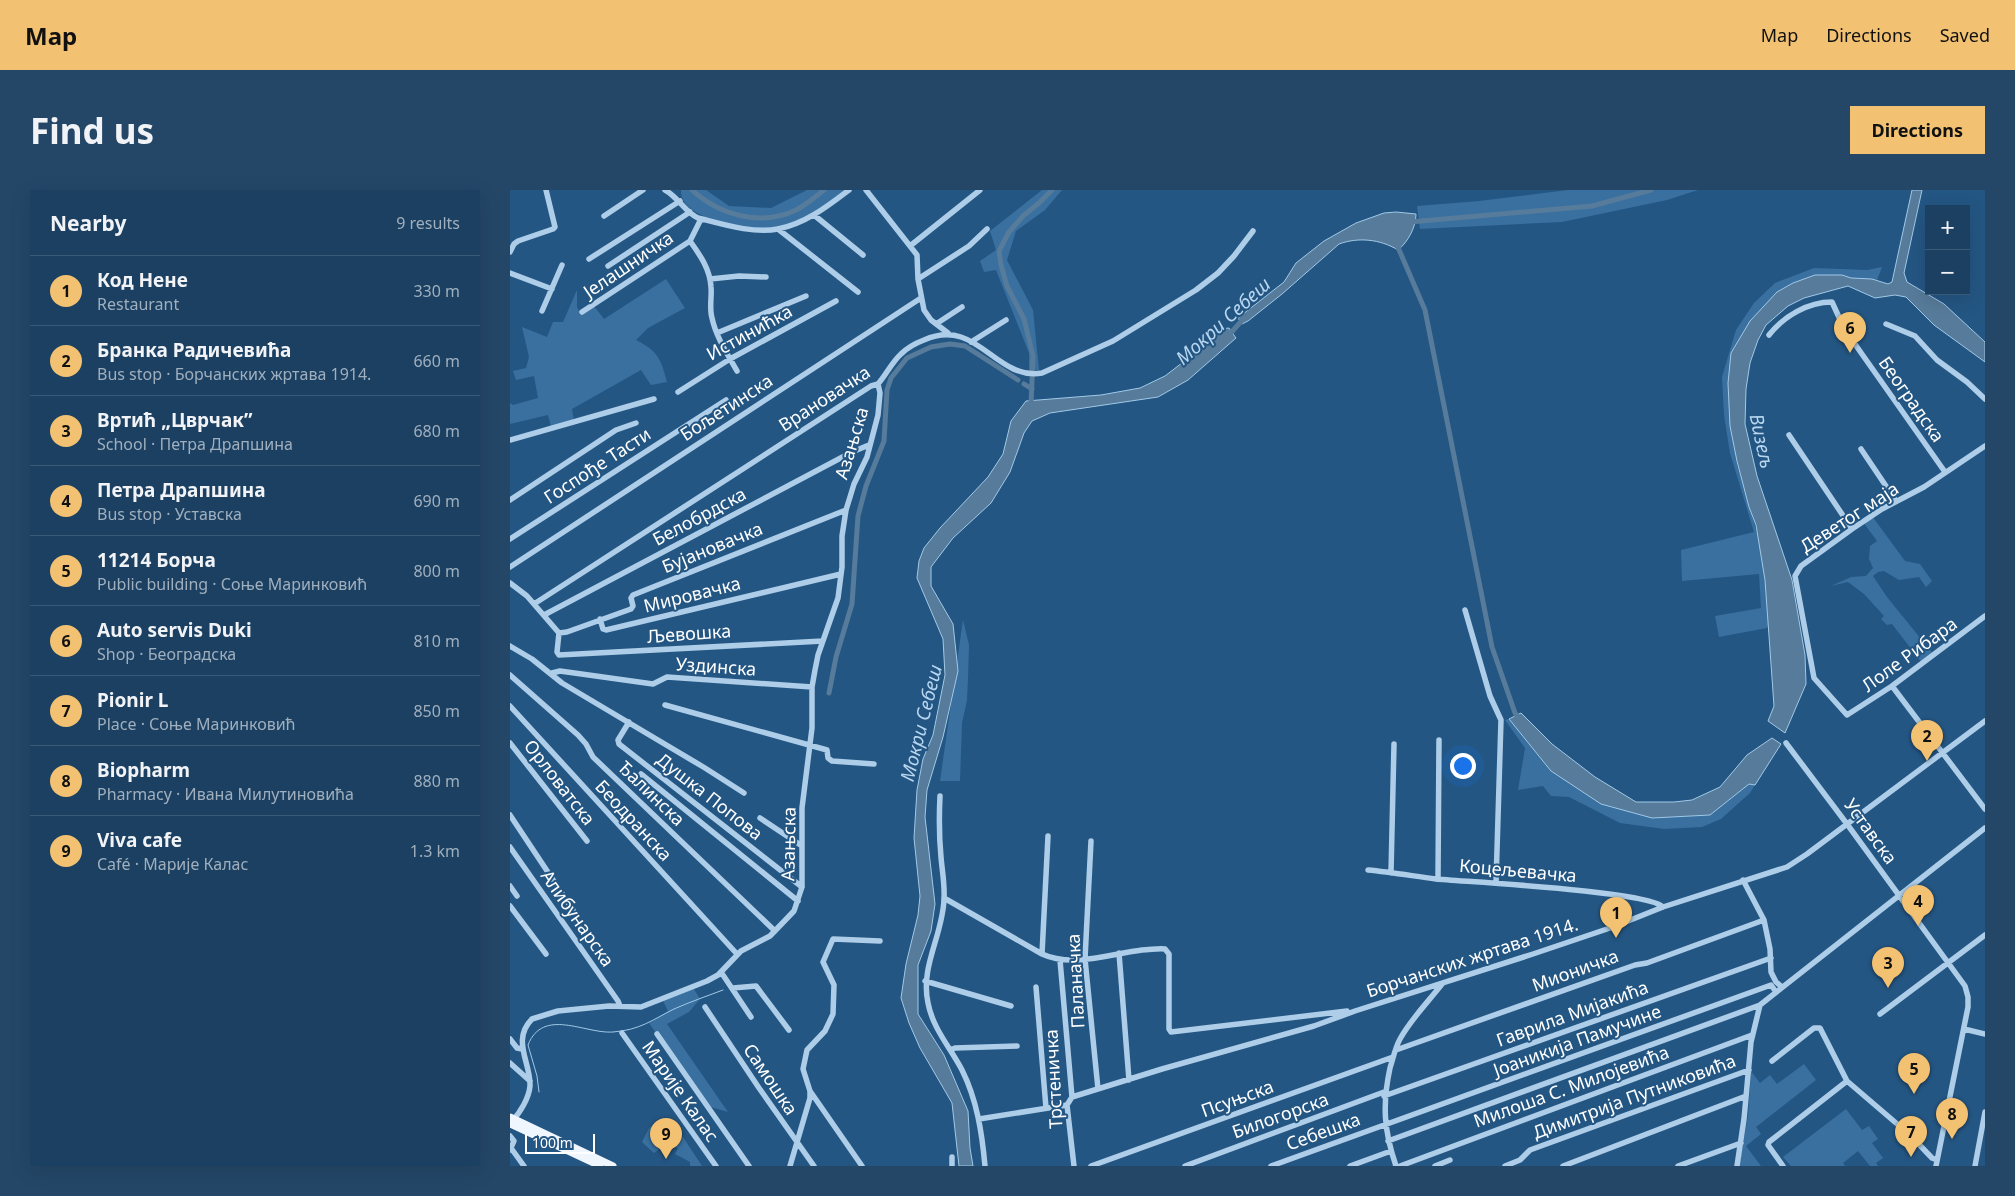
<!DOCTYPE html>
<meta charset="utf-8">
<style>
body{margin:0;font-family:"Noto Sans",sans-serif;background:#244768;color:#f1f3f6}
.controls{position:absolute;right:15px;top:15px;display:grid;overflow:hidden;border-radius:0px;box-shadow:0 5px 20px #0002}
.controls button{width:45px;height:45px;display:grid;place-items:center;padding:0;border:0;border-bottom:1px solid #395977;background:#1b4062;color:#f1f3f6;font:25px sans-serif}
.scale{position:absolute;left:15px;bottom:12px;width:70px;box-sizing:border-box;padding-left:5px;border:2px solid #fff;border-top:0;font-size:14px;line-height:18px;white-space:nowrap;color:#fff;-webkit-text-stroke:4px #245683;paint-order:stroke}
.you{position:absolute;left:952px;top:575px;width:18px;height:18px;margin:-12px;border:4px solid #fff;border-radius:50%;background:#1a73e8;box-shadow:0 0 0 8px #1a73e833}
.badge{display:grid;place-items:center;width:32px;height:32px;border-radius:50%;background:#f2c171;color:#111;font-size:16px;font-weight:700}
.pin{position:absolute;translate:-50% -41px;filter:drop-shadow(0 1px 2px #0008)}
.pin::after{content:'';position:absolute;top:26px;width:18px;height:15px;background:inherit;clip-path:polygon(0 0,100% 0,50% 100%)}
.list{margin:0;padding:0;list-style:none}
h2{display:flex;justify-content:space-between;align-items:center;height:65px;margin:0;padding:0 20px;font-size:21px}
h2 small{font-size:16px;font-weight:400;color:#a0afbe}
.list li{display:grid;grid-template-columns:32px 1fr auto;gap:15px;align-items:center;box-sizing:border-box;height:70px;padding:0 20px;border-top:1px solid #395977}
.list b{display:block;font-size:19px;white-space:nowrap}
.list p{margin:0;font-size:16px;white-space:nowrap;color:#a0afbe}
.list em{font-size:16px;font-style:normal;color:#a0afbe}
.map{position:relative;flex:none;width:1475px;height:976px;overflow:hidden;border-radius:0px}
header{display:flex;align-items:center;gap:30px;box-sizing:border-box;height:70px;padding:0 25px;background:#f2c171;color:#111}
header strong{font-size:24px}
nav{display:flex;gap:28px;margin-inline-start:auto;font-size:18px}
.intro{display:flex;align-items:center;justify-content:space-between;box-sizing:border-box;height:120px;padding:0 30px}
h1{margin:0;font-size:35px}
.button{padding:12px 22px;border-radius:0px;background:#f2c171;color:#111;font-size:18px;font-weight:700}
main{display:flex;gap:30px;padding:0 30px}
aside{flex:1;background:#1b4062;border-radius:0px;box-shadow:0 5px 20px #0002}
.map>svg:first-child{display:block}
.green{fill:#3970a0}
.water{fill:#577b9a;stroke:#a1c9e8}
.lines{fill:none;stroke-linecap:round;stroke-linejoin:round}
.stream{stroke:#a1c9e8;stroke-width:1}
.canal{stroke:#577b9a;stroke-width:5}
.minor{stroke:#adcde8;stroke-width:5.5}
.major{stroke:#eff6fe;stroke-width:7}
.labels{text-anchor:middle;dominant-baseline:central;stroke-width:4;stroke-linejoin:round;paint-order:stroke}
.street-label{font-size:18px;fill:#fff;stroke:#245683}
.water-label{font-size:19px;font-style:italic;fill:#b8d6ef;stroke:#245683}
</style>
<header>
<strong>Map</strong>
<nav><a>Map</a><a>Directions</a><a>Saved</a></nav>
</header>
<div class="intro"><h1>Find us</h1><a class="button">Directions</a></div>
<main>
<aside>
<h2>Nearby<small>9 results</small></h2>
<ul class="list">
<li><span class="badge">1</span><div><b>Код Нене</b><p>Restaurant</p></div><em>330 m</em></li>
<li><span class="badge">2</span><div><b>Бранка Радичевића</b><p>Bus stop · Борчанских жртава 1914.</p></div><em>660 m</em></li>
<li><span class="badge">3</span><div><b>Вртић „Цврчак”</b><p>School · Петра Драпшина</p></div><em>680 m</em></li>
<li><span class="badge">4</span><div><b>Петра Драпшина</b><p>Bus stop · Уставска</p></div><em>690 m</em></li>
<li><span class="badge">5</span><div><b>11214 Борча</b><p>Public building · Соње Маринковић</p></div><em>800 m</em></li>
<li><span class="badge">6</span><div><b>Auto servis Duki</b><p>Shop · Београдска</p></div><em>810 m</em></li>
<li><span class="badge">7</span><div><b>Pionir L</b><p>Place · Соње Маринковић</p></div><em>850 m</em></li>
<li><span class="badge">8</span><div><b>Biopharm</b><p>Pharmacy · Ивана Милутиновића</p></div><em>880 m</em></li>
<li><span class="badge">9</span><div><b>Viva cafe</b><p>Café · Марије Калас</p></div><em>1.3 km</em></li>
</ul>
</aside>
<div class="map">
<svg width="1475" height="976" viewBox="0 0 1475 976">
<rect width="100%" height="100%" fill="#245683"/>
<path class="green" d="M 171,0 L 196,0 L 219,16 L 261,18 L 297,0 L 336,0 C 319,14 288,34 266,38 C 244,41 169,31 171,0 Z
M 532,0 L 552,0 L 535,20 L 506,41 L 497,70 L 523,120 L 529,180 L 519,180 L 519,163 L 486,80 L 474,82 L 470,71 L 486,60 L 480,41 Z
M 1058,0 L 1188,0 L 1157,10 L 1052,32 L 910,39 L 907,16 L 969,11 Z
M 1372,77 L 1367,90 L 1341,88 L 1332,85 L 1305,85 L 1267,102 L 1221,163 L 1239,317 C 1253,354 1255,394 1259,433 L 1257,438 L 1209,447 L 1205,426 L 1251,418 L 1249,384 L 1172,391 L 1171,360 L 1244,342 L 1220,263 L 1214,225 L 1212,187 L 1226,140 L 1244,113 L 1265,93 L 1304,78 L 1357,80 Z
M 156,89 L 175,118 L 138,138 L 126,150 C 148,161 151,169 157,192 L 141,195 L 131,180 L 62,219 L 64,231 L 41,237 L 38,225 L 0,234 L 0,213 L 3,215 L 28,208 L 24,186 L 6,190 L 3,181 L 16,178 L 19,167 L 12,137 L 37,147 L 43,132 L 53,132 L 67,100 L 67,117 L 71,125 L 84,116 L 94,129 Z
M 1362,326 L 1395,371 L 1410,374 L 1422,391 L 1416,397 L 1409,387 L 1389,390 L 1374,381 L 1368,382 L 1363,386 L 1377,407 L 1424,465 L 1412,473 L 1382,434 L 1377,435 L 1371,429 L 1374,426 L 1354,404 L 1338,392 L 1321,396 L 1341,387 L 1356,386 L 1363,378 L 1359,369 L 1360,356 L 1367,351 L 1353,332 Z
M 453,430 L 459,455 L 458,489 L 457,510 L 452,533 L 450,591 L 430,591 Z
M 999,529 L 1041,581 L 1142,628 L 1200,625 L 1239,594 L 1245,595 L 1240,603 L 1211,629 L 1192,637 L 1154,639 L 1110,633 L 1059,607 L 1041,606 L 1033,596 L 1008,600 L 1015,558 L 995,530 Z
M 182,796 L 190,809 L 179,822 L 157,834 L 218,922 L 197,916 L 139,833 L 158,821 L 152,809 Z
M 1294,874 L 1306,890 L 1246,937 L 1251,944 L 1236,956 L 1251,976 L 1229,976 L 1238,926 L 1241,881 L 1250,893 L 1260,885 L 1267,894 Z
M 1336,919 L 1352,940 L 1359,936 L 1368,949 L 1362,953 L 1373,968 L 1366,973 L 1368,976 L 1360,976 L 1348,961 L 1333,973 L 1335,976 L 1281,976 L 1273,967 Z
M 150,929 L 165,949 L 173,947 L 192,976 L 180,976 L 180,972 L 165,964 L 168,958 L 157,954 L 144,963 L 132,952 L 139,938 Z"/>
<path class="water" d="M 1402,0 L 1412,0 L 1394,83 L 1397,92 L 1434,114 L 1475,152 L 1475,172 L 1424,135 L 1396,107 L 1385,105 L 1365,108 L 1338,96 L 1294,108 L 1278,116 L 1256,135 L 1248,150 L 1240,173 L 1236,199 L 1235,234 L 1247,286 L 1282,390 L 1295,465 L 1296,494 L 1275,543 L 1258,531 L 1264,516 L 1255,390 L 1246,335 L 1239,317 L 1227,271 L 1220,236 L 1218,193 L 1221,163 L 1240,131 L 1267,102 L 1283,93 L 1305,85 L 1332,85 L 1341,88 L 1362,89 L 1378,94 L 1382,92 Z
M 886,22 L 906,24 C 906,37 898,52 888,60 C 870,49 848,47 829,54 L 772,104 L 738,131 L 732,134 L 728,128 L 774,92 L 786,73 L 814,51 L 846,33 L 874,23 Z
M 719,138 L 726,148 L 678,190 L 648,207 L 540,223 L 522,231 L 514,243 L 500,282 L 481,313 L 443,348 L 421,377 L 421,396 L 443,434 L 448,481 L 433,547 L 417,600 L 415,627 L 425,714 L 421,741 L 408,775 L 408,824 L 434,865 L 458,921 L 460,958 L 463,976 L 449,976 L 442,913 L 410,858 L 399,833 L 391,808 L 396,774 L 408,725 L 410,706 L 404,648 L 407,600 L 413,569 L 423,545 L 435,485 L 433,449 L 407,388 L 409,371 L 414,358 L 430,338 L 478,287 L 493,264 L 501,231 L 516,211 L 591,205 L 630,198 L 655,186 L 681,166 L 711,139 Z
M 1011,523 L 1042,554 L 1085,587 L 1126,612 L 1164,612 L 1182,610 L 1210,597 L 1237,565 L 1262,548 L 1271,554 L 1245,595 L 1239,594 L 1200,625 L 1142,628 L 1091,614 L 1041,581 L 999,529 Z"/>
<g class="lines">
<path class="stream" d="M 29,902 L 27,886 L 18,855 C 33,817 75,844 103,842 C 130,840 142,830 164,819 C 180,812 197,806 213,800"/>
<path class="canal" d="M 182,0 C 209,25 251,37 286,20 C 296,15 305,7 314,0
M 900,32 L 1082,16 L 1141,0
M 887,55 L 915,120 L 982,457 L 1005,523 L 1011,531
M 719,145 L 735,127
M 514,194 L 522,199
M 521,215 L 523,166 L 514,129 L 497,96 L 491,75 L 489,61 L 499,42 L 513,26 L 529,13 L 542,0
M 319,503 L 326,467 L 342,414 L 348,326 L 356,296 L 374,251 L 377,200 L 381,188 L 397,168 L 421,157 L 440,154 L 455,156 L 508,190"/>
<path class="minor" d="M 155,0 C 168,7 175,22 188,28 C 212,34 243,44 268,39 C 295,34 318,16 339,0
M 356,0 L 407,65 L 408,89 L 414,120 L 421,130 L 438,143
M 304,25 L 353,65
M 94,26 L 133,0
M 191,29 L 180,51 C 190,65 200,79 201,97 C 202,107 199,118 202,128 C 206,147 218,165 227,181
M 268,39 L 348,102
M 400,56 L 470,0
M 0,62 L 4,54 L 8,51 L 43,39 L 45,37 L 36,0
M 79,69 L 170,11
M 98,76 L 180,22
M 0,83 L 42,99
M 200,89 L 229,86 L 256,87
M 408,89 L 459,56 L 477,39
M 32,121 L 52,75
M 72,122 L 180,51
M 426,134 L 452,117
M 1376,134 L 1405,146 L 1427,170 L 1457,192 L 1475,209
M 207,143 L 296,106
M 1259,145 C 1274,126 1298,112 1322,112 L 1333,136 L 1347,157 L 1435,282
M 461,152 L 496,130
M 168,202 L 220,169 L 326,111
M 1279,245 L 1342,339
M 0,250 L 144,209
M 1475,256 L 1414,297 L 1372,319 L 1342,339 L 1291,376 L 1285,386 L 1304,488 L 1337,525 L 1382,496 L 1475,426
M 1351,259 L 1386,311
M 0,310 L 106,240 L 126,233
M 0,349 L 216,210
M 0,377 L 411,108
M 0,393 L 17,406 L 49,443 L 47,462 L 49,465 L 313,451
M 24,414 L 361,196 L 368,194 C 376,185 382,172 391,164 C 397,158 406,153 414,150 C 467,126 485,191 532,183 L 603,151 L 686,100 L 708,83 L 724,66 L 743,41
M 955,420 L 980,506 L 991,530 L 986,693
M 34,425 L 342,262 L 359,255
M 90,429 L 93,439 L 96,440 L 331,384
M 49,443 L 57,442 L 121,419 L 123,416 L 121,408 L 123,405 L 336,320
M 0,456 L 22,469 L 52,493 L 195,578 L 234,603
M 42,483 L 50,481 L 143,494 L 157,487 L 302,497
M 0,485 L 68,545 L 76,554 L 83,567 L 265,741
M 1382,496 L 1475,619
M 155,515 L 317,560 L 318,568 L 322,571 L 364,574
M 0,516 L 227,764
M 119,532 L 108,550 L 109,554 L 292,697
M 0,553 L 77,651
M 1276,553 L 1337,634 L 1455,796 L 1458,807 L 1458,817 L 1426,976
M 131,584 L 288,711
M 430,606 C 429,626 429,646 431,667 C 432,680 435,695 434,709 C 433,745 410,776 418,813 C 423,839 440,857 452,880 C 467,910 472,943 475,976
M 0,625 L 63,720
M 250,628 L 292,656
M 581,651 L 575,769 L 588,899
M 0,657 L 108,811 L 110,816
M 858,680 C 880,682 903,686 926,689 C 958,692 1139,701 1153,717
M 881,683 L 884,554
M 928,689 L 929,550
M 1233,690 L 1254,730 L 1260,759 L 1261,782 L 1266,792 L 1272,797
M 0,696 L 7,706
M 434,708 L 532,764 C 562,778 600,764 632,760 C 640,760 648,758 655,759 L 659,764 L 659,839 L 661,842 L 837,821
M 0,716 L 36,764
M 609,763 L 619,890
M 532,764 L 538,646
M 550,770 L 562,907 L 557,915 L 564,976
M 211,782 L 241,827
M 415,791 L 501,816
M 526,797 L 536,918
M 223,798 L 246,796 L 279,840
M 195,817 L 249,898 L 304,976
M 1370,824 L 1475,745
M 1454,839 L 1475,844
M 112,843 L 206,976
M 147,844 L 239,976
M 0,849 L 7,858 L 12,859
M 440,860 L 445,858 L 507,856
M 886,860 L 1125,775 L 1137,773 L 1254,730
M 1262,871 L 1304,838 L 1310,838 L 1337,891 L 1400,945 L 1422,968 L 1427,970
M 0,873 L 20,891
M 300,901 L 352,976
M 874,906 L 1261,768
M 562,907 L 652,879 L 804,836 L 845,821 L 1023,764 L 1103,737 L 1153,717 L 1277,677 L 1297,664 L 1475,531
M 469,929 L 557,915
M 2,931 C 10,923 19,908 20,896 C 21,873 1,850 22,829 L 48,821 L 99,816 L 131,817 L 197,791 L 208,785 L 231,761 L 260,746 L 284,721 L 292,697 L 292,618 L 302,538 L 302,497 L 305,480 L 308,465 L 328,408 L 332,377 L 332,346 L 336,320 L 344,294 L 357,267 L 368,225 L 370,203 L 368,194
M 0,946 L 4,951 L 0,960
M 878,951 L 1250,815 L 1475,638
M 1,958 L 14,976
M 442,967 L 442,976
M 280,976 L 300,908 L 300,901 L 293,879 L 297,860 L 315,841 L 323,824 L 324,795 L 313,772 L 323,749 L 370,751
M 581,976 L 883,867
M 675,976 L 874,902
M 761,976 L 1261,795 L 1266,802
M 840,976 L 881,961
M 886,976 C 874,941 872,915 880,878 C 883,869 885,858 890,849 C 901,829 918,812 932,794
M 890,976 L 1242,845
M 925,976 L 940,970
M 995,976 L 1010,970 L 1020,960 L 1239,880
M 1053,976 L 1236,906
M 1168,976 L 1231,953
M 1227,976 L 1234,929 L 1241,852 L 1250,815
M 1273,976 L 1258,955 L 1259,952 L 1337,891
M 1465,976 L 1475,922"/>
<path class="major" d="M 0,927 L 103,976
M 0,934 L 90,976"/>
</g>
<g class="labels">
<g class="street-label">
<text transform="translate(118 74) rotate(-34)">Јелашничка</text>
<text transform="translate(239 142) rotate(-29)">Истинићка</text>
<text transform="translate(314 208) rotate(-33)">Врановачка</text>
<text transform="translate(1402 209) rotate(55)">Београдска</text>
<text transform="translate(216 217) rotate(-33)">Бољетинска</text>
<text transform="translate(341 253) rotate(-73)">Азањска</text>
<text transform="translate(87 275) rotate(-33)">Госпође Тасти</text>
<text transform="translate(189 326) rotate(-28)">Белобрдска</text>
<text transform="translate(1339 327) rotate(-33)">Деветог маја</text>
<text transform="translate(202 357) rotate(-22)">Бујановачка</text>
<text transform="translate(182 404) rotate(-14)">Мировачка</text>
<text transform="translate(179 443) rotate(-4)">Љевошка</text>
<text transform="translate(1399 464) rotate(-36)">Лоле Рибара</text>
<text transform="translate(206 476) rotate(4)">Уздинска</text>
<text transform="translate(50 592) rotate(52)">Орловатска</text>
<text transform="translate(142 603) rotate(44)">Ђалинска</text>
<text transform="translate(200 606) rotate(38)">Душка Попова</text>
<text transform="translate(124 630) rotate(47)">Беодранска</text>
<text transform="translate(1361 641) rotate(54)">Уставска</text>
<text transform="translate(278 654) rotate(-89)">Азањска</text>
<text transform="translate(1008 680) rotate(5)">Коцељевачка</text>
<text transform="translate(68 728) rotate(55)">Алибунарска</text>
<text transform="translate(962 767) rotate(-18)">Борчанских жртава 1914.</text>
<text transform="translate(1065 780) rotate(-20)">Мионичка</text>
<text transform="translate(565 791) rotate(-93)">Паланачка</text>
<text transform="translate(1062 823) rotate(-20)">Гаврила Мијакића</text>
<text transform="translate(1067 850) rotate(-20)">Јоаникија Памучине</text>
<text transform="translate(261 889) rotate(56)">Самошка</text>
<text transform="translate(543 889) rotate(-93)">Трстеничка</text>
<text transform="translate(1061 896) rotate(-20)">Милоша С. Милојевића</text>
<text transform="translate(171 901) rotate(55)">Марије Калас</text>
<text transform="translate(1124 906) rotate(-20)">Димитрија Путниковића</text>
<text transform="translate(727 908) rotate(-20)">Псуњска</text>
<text transform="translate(770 925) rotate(-20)">Билогорска</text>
<text transform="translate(813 941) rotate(-20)">Себешка</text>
</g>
<g class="water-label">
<text transform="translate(713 131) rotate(-42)">Мокри Себеш</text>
<text transform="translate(1252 251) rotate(78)">Визељ</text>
<text transform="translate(411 533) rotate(-76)">Мокри Себеш</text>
</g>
</g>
</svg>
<div class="controls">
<button>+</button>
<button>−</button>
</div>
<div class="scale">100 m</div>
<div class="you"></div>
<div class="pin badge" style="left:1106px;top:748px">1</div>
<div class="pin badge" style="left:1417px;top:571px">2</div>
<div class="pin badge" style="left:1378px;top:798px">3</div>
<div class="pin badge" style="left:1408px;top:736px">4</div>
<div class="pin badge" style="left:1404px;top:904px">5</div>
<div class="pin badge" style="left:1340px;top:163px">6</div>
<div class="pin badge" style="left:1401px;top:967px">7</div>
<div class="pin badge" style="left:1442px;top:949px">8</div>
<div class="pin badge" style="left:156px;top:969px">9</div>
</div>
</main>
